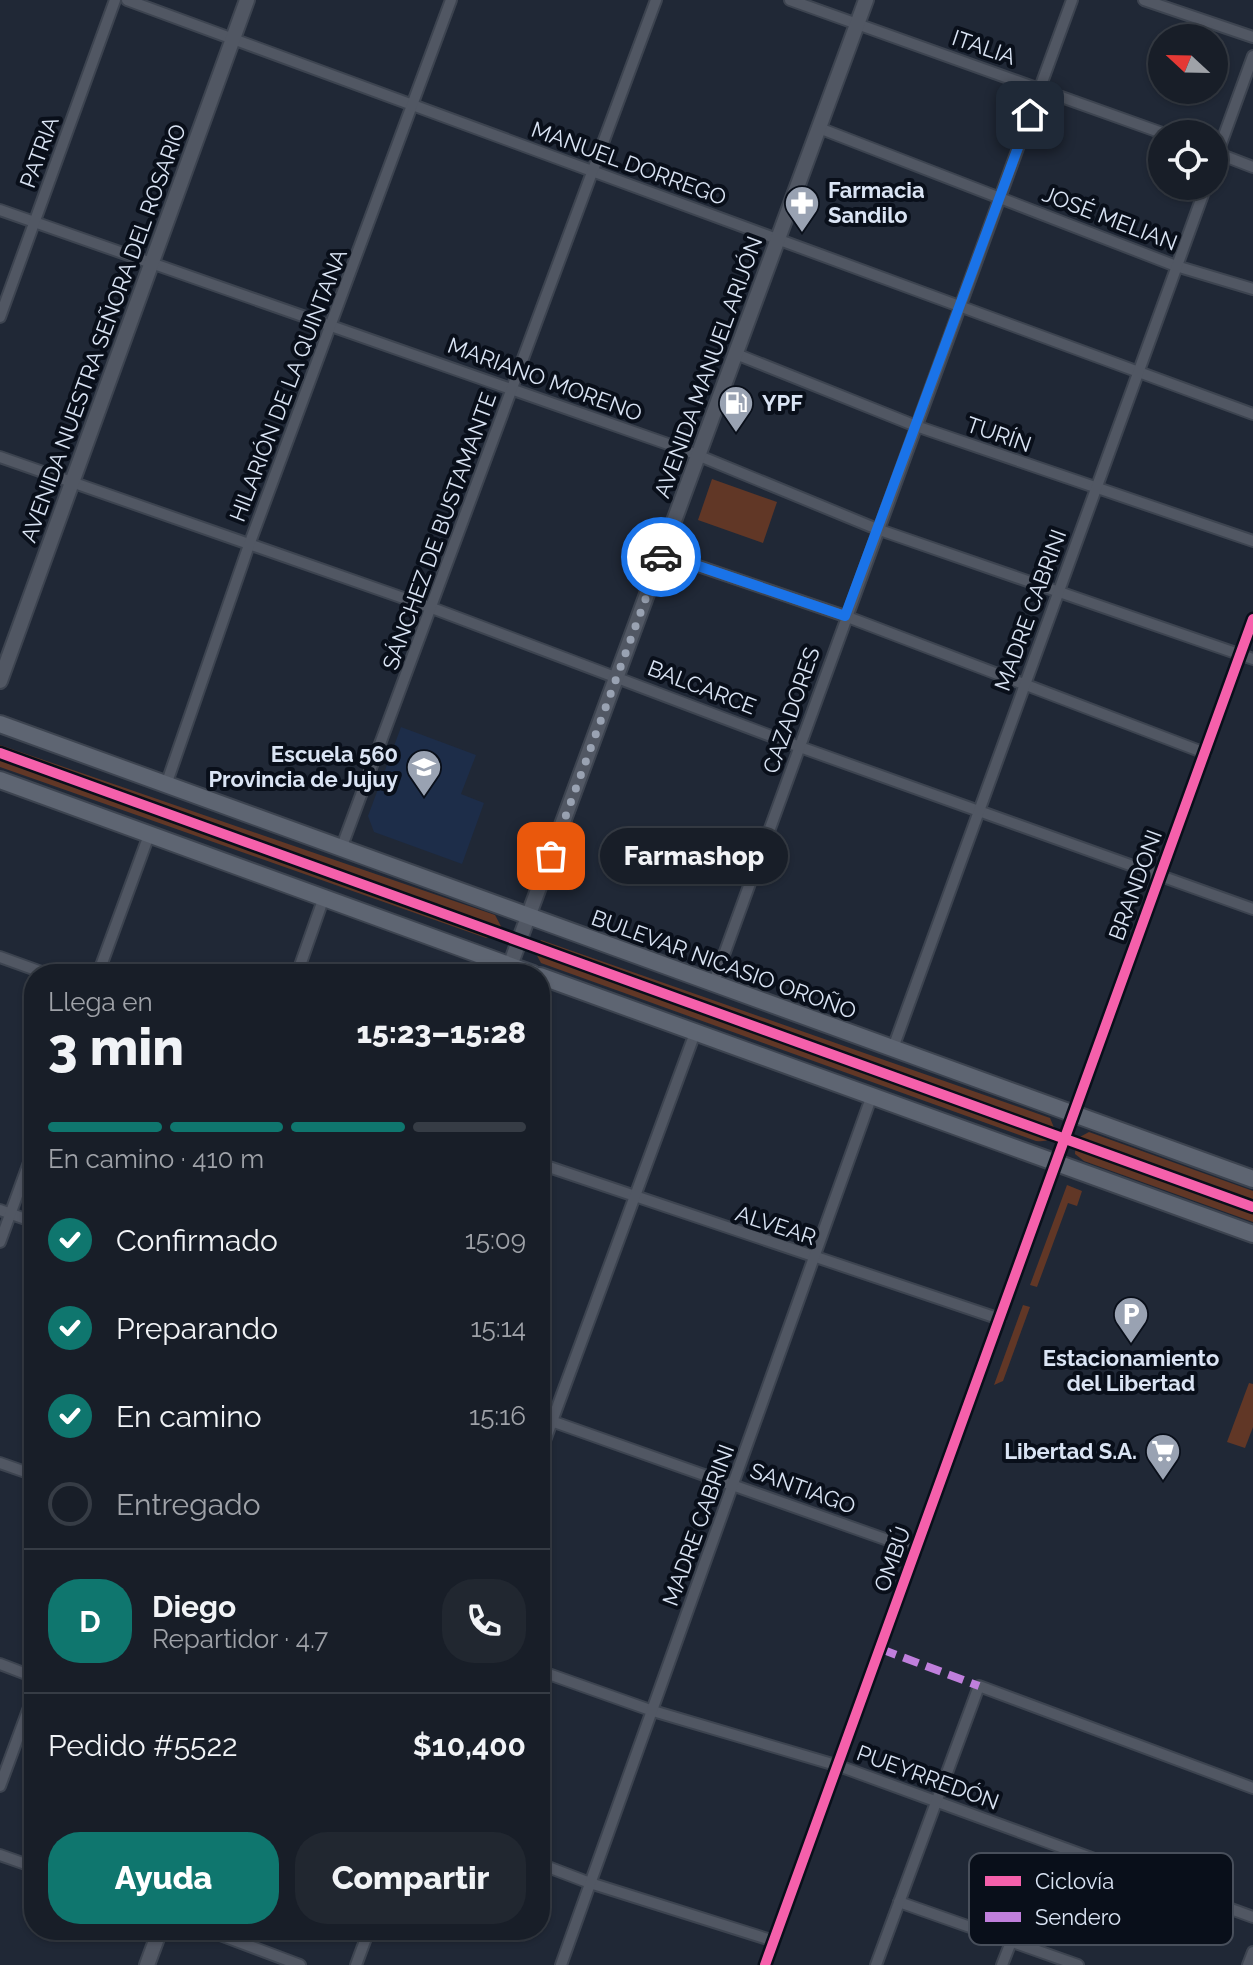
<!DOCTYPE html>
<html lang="es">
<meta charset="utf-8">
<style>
:root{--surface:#181e28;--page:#212730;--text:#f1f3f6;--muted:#9fa2a8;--line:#363c45;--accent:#0f766e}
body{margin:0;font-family:Raleway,sans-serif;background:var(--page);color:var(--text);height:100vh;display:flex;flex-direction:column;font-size:30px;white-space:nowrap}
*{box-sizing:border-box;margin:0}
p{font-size:26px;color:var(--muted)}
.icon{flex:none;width:44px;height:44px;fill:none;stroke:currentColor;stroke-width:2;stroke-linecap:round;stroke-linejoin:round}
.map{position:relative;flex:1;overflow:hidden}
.details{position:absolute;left:24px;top:964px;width:526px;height:976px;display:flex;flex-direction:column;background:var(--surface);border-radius:32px;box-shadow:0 2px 6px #0004,0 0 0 2px var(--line)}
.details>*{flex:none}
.needle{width:52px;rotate:292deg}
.fabs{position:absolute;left:1148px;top:24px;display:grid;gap:16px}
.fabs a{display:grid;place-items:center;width:80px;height:80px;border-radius:50%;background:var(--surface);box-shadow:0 2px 6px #0004,0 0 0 2px var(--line);font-size:40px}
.pin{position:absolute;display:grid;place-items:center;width:68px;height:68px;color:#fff;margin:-34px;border-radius:16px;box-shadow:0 4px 12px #0006}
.courier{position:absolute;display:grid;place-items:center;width:80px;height:80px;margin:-40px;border:6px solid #1a73e8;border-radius:50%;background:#fff;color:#222;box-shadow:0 2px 10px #0007}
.bubble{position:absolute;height:56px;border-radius:28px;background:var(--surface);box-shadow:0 2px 6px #0004,0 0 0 2px var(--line);font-size:26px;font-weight:800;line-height:56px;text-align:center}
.summary em{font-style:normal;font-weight:800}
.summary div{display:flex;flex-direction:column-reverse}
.summary{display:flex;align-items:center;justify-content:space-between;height:136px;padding:0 24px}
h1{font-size:52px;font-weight:800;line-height:60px}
.bar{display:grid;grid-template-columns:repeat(4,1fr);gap:12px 8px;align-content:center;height:96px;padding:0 24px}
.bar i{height:10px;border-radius:6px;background:var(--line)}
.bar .current{background:var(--accent)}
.bar p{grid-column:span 4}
.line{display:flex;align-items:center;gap:20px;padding:0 24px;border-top:2px solid var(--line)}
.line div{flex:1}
.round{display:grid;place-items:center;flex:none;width:84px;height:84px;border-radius:32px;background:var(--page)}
ol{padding:0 24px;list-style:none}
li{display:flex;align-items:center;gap:24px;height:88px}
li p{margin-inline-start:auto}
li .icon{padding:8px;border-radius:50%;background:var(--accent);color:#fff;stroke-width:4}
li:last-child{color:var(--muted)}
li i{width:44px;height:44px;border:4px solid var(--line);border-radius:50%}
.cta{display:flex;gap:16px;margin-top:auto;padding:16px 24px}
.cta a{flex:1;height:92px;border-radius:32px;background:var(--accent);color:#fff;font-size:32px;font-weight:800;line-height:92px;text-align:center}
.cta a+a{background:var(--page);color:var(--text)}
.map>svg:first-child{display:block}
</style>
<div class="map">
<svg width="1253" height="1965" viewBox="0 0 1253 1965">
<rect width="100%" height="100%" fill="#202836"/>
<polygon fill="#1d2d49" points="401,727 476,755 461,794 484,803 462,864 374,832 368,816"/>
<g fill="#613726">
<polygon points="712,479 777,502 763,543 698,520"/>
<polygon points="0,745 495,915 503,930 500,936 486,938 0,767"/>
<path d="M541 940 1050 1118 1055 1130C1051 1140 1047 1142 1036 1141L541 963 534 950Z"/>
<polygon points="1089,1132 1253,1191 1253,1222 1084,1161 1075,1154 1076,1139"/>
<polygon points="1067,1185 1082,1191 1077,1206 1068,1203 1037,1287 1030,1285"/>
<polygon points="1023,1305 1030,1307 1003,1381 994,1385"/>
<polygon points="1249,1383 1253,1384 1253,1427 1245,1448 1227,1442"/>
</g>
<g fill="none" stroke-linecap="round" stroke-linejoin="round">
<g stroke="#3d4450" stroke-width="14">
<g id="street">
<polyline points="127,0 1253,414"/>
<polyline points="790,0 1165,134"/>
<polyline points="1144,0 1253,37"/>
<polyline points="819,128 1176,266 1253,289"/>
<polyline points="1214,152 1253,167"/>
<polyline points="1214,163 1253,56"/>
<polyline points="0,210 685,450 877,529 1253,659"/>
<polyline points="0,317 115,0"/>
<polyline points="736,354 916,426 1253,541"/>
<polyline points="0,457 432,608 800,747 1253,909"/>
<polyline points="663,554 845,616 1205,753"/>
<polyline points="166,785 249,545 451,0"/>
<polyline points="341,849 656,0"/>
<polyline points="0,957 47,974"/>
<polyline points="98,974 149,835"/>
<polyline points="297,974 323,900"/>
<polyline points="714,982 1072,0"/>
<polyline points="893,1048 1206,186"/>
<polyline points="540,1164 1000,1319"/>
<polyline points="0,1210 34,1222"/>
<polyline points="0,1242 34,1149"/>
<polyline points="540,1417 916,1550"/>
<polyline points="540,1454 695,1033"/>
<polyline points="0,1463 34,1475"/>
<polyline points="0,1664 34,1677"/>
<polyline points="540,1671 653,1711 839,1766 1253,1917"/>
<polyline points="0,1786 34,1694"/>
<polyline points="0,1855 34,1867"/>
<polyline points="540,1864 590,1883 774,1941"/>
<polyline points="899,1902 1078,1965"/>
<polyline points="207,1930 300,1965"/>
<polyline points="356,1965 369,1930"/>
<polyline points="561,1965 871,1098"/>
<polyline points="765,1965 1253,619"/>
<polyline points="876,1965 979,1686 1253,1788"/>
<polyline points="1002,1965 1011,1942"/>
<polyline points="1248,1965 1253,1952"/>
</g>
</g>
<g stroke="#3d4450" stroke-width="18">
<g id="secondary">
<polyline points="0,681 247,0"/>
<polyline points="507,974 866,0"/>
<polyline points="147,1965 160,1930"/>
</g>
</g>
<g stroke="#3d4450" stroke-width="20">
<g id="primary">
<polyline points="0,724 1253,1179"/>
<polyline points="0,780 533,974"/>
<polyline points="540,976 1253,1234"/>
</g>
</g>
<use href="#street" stroke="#515763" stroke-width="10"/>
<use href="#secondary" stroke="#515763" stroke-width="14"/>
<use href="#primary" stroke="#5e6572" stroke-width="16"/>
<polyline stroke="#c07fdc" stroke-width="8" stroke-dasharray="16 8" stroke-linecap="butt" points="881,1649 979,1686"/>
<g stroke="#090f1a" stroke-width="15">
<g id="cycleway">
<polyline points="0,753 1253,1207"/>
<polyline points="765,1965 1253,619"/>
</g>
</g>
<use href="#cycleway" stroke="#f560ab" stroke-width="10"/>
</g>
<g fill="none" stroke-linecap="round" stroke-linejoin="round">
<polyline stroke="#99a2b2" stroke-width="8" stroke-dasharray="0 14.4" points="551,856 661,557"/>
<polyline stroke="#1a73e8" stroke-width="10" points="661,557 663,554 845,616 1030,115"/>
</g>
<defs>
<g id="pharmacy-pin" transform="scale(1.8)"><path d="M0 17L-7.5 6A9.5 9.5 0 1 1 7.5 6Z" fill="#99a2b2" stroke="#090f1a"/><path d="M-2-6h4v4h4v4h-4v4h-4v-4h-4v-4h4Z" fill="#fff"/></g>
<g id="fuel-pin" transform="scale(1.8)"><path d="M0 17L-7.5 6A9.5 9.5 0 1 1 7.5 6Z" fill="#99a2b2" stroke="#090f1a"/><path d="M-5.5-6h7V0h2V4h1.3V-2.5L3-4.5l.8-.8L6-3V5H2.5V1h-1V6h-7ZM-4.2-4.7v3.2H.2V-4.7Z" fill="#fff"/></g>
<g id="school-pin" transform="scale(1.8)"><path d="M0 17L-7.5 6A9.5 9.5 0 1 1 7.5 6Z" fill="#99a2b2" stroke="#090f1a"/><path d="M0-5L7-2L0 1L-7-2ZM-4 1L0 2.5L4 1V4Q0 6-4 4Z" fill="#fff"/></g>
<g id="parking-pin" transform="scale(1.8)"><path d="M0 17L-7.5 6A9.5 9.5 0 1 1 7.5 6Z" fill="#99a2b2" stroke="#090f1a"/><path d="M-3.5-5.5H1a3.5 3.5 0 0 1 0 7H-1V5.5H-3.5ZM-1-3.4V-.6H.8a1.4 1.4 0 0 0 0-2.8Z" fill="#fff"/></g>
<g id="supermarket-pin" transform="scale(1.8)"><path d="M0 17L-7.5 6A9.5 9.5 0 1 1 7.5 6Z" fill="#99a2b2" stroke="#090f1a"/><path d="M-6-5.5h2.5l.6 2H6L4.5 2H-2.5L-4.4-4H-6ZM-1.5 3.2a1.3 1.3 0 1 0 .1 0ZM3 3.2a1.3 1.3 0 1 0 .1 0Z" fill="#fff"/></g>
</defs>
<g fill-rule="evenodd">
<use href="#pharmacy-pin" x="802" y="203"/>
<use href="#fuel-pin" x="736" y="403"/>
<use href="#school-pin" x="424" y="767"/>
<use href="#parking-pin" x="1131" y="1314"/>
<use href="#supermarket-pin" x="1163" y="1451"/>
</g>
<g text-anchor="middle" stroke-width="8" stroke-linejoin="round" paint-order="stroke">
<g font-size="22" fill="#dae4f4" stroke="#090f1a">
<text transform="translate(984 47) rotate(19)" y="8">ITALIA</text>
<text transform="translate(39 152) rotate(-70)" y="8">PATRIA</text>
<text transform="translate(629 163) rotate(20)" y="8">MANUEL DORREGO</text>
<text transform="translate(1110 218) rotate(21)" y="8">JOSÉ MELIAN</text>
<text transform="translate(103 333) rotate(-70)" y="8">AVENIDA NUESTRA SEÑORA DEL ROSARIO</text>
<text transform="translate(708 367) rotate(-70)" y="8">AVENIDA MANUEL ARIJÓN</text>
<text transform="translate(545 379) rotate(20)" y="8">MARIANO MORENO</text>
<text transform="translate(288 385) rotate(-69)" y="8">HILARIÓN DE LA QUINTANA</text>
<text transform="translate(999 434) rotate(19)" y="8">TURÍN</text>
<text transform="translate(439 531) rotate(-70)" y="8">SÁNCHEZ DE BUSTAMANTE</text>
<text transform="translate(1030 610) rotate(-70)" y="8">MADRE CABRINI</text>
<text transform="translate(702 687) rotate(21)" y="8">BALCARCE</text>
<text transform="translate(791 710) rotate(-71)" y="8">CAZADORES</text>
<text transform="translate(1135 885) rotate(-70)" y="8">BRANDONI</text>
<text transform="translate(724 964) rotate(20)" y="8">BULEVAR NICASIO OROÑO</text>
<text transform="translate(776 1225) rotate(18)" y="8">ALVEAR</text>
<text transform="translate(803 1488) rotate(20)" y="8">SANTIAGO</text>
<text transform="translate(698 1525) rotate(-70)" y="8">MADRE CABRINI</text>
<text transform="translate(892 1559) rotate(-70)" y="8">OMBÚ</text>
<text transform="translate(928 1777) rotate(20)" y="8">PUEYRREDÓN</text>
</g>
<g font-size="22" font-weight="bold" fill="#dae4f4" stroke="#090f1a" text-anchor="start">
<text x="828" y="198">Farmacia<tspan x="828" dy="25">Sandilo</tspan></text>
<text x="762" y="411">YPF</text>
<text x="398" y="762" text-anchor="end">Escuela 560<tspan x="398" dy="25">Provincia de Jujuy</tspan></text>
<text x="1131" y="1366" text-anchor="middle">Estacionamiento<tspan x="1131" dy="25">del Libertad</tspan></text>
<text x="1137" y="1459" text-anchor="end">Libertad S.A.</text>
</g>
</g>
<rect x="969" y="1853" width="264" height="92" rx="12" fill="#090f1a" stroke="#484f5b" stroke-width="2"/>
<rect x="985" y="1876" width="36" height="10" fill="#f560ab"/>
<rect x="985" y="1912" width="36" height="10" fill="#c07fdc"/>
<g font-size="22" fill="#dae4f4">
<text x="1035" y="1889">Ciclovía</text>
<text x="1035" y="1925">Sendero</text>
</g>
</svg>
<div class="fabs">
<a><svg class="needle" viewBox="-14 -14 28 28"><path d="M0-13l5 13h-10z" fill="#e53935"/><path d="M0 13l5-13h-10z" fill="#9fa2a8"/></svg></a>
<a><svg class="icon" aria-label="locate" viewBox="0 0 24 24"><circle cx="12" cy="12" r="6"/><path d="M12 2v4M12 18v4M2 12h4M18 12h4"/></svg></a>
</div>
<div class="pin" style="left:551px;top:856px;background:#ea580c"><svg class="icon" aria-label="bag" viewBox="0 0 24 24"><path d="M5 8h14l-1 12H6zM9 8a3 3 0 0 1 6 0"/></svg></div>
<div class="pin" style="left:1030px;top:115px;background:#1f2937"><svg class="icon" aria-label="home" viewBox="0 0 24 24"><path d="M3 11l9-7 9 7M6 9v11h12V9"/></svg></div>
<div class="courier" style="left:661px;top:557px"><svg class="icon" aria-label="car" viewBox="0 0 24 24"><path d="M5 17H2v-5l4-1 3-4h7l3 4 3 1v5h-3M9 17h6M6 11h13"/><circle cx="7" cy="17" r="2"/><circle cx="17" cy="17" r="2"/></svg></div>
<div class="bubble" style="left:600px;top:828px;width:188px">Farmashop</div>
<section class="details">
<div class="summary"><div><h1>3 min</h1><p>Llega en</p></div><em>15:23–15:28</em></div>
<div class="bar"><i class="current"></i><i class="current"></i><i class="current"></i><i></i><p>En camino · 410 m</p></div>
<ol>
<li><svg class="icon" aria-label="check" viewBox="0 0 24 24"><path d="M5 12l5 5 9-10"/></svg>Confirmado<p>15:09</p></li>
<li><svg class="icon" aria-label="check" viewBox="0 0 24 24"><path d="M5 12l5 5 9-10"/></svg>Preparando<p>15:14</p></li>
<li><svg class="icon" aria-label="check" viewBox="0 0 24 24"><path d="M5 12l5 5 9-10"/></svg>En camino<p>15:16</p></li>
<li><i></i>Entregado</li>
</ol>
<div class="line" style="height:144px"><b class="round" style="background:var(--accent);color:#fff">D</b><div><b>Diego</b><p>Repartidor · 4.7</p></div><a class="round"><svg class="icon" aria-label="phone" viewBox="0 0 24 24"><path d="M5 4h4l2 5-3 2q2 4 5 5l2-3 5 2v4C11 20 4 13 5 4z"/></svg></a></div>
<div class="line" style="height:104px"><div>Pedido #5522</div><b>$10,400</b></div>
<div class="cta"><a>Ayuda</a><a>Compartir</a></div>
</section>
</div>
